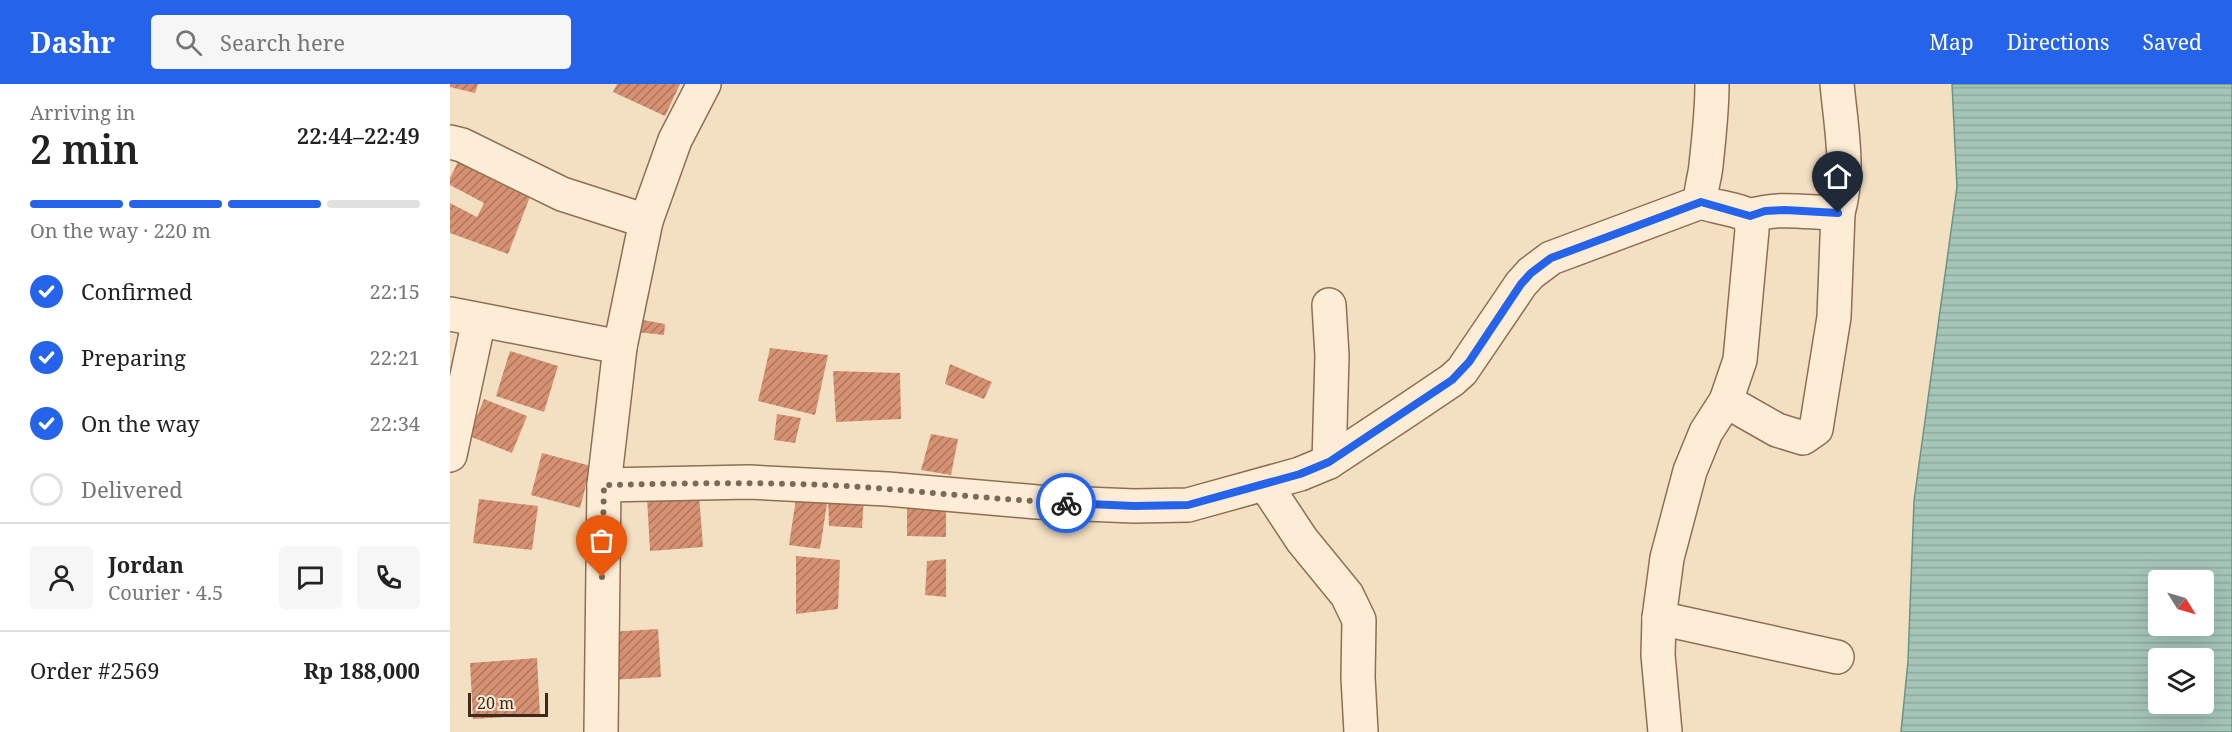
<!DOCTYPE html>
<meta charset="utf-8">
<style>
:root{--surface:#fff;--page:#f6f6f6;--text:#222;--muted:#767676;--line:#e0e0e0;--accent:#2563eb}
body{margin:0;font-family:"Noto Serif",serif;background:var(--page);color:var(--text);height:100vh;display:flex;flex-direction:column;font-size:22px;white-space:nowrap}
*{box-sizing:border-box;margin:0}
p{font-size:20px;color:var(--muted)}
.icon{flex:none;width:33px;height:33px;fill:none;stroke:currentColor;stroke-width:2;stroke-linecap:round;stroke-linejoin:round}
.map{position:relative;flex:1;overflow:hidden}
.panel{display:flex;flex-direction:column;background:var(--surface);width:450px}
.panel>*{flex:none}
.needle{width:39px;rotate:127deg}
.buttons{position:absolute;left:1698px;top:486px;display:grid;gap:12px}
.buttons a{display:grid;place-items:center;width:66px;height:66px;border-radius:6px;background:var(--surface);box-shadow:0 6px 24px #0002;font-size:30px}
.scale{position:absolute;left:18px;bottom:15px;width:80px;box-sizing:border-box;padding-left:6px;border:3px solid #3e291c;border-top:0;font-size:16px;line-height:21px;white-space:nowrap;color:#3e291c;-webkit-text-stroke:4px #faead2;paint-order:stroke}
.pin{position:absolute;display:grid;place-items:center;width:51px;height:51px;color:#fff;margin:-62px -26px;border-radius:50% 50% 50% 0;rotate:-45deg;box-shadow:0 0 6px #0007}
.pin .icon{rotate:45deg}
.courier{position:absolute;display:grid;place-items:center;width:60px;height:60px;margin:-30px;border:4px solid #2563eb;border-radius:50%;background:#fff;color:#222;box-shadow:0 2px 8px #0007}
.overview em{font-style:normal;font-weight:600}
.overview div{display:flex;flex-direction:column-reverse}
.overview{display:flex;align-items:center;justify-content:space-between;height:102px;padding:0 30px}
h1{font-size:39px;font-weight:600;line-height:45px}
.bar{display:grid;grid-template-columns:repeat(4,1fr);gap:9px 6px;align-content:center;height:72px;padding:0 30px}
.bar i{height:8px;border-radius:4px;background:var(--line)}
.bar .active{background:var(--accent)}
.bar p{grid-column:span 4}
.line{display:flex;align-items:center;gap:15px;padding:0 30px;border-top:2px solid var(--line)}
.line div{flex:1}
.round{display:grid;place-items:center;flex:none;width:63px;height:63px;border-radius:6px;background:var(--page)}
ol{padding:0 30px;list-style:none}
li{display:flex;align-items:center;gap:18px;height:66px}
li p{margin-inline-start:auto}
li .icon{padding:6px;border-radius:50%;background:var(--accent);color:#fff;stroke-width:4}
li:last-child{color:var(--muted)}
li i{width:33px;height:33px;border:3px solid var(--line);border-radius:50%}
header{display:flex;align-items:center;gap:36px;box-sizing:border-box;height:84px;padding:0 30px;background:var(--accent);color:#fff}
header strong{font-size:28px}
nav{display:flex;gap:33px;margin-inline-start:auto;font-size:21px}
.search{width:420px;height:54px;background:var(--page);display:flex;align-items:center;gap:15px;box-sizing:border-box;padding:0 21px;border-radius:6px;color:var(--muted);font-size:22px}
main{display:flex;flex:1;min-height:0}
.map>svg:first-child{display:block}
</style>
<header>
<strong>Dashr</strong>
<div class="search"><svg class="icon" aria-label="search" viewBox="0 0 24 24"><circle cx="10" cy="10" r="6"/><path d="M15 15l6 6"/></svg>Search here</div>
<nav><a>Map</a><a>Directions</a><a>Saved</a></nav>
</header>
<main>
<section class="panel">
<div class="overview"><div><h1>2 min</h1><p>Arriving in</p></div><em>22:44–22:49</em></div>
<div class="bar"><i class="active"></i><i class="active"></i><i class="active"></i><i></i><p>On the way · 220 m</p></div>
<ol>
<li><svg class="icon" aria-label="check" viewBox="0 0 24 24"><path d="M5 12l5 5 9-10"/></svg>Confirmed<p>22:15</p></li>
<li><svg class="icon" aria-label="check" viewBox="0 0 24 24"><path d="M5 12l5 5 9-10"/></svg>Preparing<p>22:21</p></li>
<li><svg class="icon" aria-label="check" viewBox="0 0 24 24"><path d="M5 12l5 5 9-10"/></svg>On the way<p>22:34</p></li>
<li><i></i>Delivered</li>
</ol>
<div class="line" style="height:108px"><a class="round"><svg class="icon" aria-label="person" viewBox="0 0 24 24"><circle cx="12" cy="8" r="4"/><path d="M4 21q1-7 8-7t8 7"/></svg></a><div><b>Jordan</b><p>Courier · 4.5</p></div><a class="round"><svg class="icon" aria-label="chat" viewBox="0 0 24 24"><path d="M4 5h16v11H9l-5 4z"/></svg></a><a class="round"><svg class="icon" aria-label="phone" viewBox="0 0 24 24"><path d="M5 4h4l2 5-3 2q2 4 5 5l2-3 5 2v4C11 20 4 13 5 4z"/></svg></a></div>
<div class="line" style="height:78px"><div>Order #2569</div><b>Rp 188,000</b></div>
</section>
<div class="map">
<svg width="1782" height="648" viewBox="0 0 1782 648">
<defs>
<pattern id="water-rules" width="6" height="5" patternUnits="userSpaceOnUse" patternTransform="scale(1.5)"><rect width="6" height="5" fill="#a5c5b8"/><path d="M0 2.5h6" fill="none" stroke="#8fa99e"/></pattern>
<pattern id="building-hatch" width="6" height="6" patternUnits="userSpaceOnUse" patternTransform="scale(1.5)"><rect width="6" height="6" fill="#d69173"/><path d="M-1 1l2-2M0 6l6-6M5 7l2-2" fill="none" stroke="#af765e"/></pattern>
</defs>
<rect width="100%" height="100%" fill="#f3dfc2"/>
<path fill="url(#water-rules)" stroke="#6a9585" stroke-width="1.5" fill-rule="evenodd" d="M1502 0H1782V648H1451L1458 577 1464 417 1507 103ZM1708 496H1754V542H1708ZM1708 574H1754V620H1708Z"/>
<g fill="url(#building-hatch)">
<polygon points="0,0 28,0 25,9 0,3"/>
<polygon points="167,0 230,0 215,32 163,8"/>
<polygon points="9,76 81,110 58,170 0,149 0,119 27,133 34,119 0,101 0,94"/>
<polygon points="188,235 215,240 214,251 186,248"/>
<polygon points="320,264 378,271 365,331 308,317"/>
<polygon points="60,267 108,282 94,328 46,312"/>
<polygon points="500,280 542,298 534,315 495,300"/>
<polygon points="383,287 450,289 451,335 386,338"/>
<polygon points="34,315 77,332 62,369 19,352"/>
<polygon points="327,330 351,334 345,359 324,356"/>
<polygon points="481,350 508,355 501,391 471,386"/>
<polygon points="92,369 141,382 130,424 81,411"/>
<polygon points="347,408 378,413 370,465 339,461"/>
<polygon points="249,411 253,463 200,467 197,414"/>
<polygon points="414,412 412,444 379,442 378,413"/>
<polygon points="29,415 88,422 82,466 23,459"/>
<polygon points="457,424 496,424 496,453 457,452"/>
<polygon points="346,472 390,476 388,525 346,530"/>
<polygon points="496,475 496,513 475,511 477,477"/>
<polygon points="208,545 211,593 160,596 158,548"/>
<polygon points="87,574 90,631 23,635 20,579"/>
</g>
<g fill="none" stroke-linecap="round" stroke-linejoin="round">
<g stroke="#906e56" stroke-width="36">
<g id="minor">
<polyline points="0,58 12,61 112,110 196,137"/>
<path d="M1300 132C1329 122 1358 129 1388 129 1400 87 1391 43 1387 0"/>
<polyline points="0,230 170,263"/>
<polyline points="1276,317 1327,346 1353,354 1366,345 1384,233 1388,129"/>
<polyline points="0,371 29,236"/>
<polyline points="879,378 882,272 879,221"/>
<polyline points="815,400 852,456 897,511 909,536 908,593 911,648"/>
<polyline points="154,401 299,398 437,405 587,418 684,422 738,421 850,390 879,378 956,327 1002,296 1012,287 1071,200 1081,189 1101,174 1251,118"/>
<polyline points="1209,534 1387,573"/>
<polyline points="151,648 154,401 170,263 196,137 225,56 254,0"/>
<path d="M1215 648 1208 571 1209 534 1217 474 1240 387 1256 348 1276 317 1290 276 1302 146 1300 132C1285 124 1267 124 1251 118 1250 105 1255 94 1256 81 1259 54 1262 27 1262 0"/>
</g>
</g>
<use href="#minor" stroke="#fdedd6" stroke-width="33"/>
</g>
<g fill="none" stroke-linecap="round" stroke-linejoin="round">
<path stroke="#7d6956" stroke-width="6" stroke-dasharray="0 10.8" d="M152 493 154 401C249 399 343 397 438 405 497 410 556 416 616 419"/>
<polyline stroke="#2563eb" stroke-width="8" points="616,419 684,422 738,421 850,390 879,378 1002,296 1019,278 1071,200 1081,189 1101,174 1251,118 1300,132 1315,127 1335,126 1388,129"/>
</g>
</svg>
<div class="buttons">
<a><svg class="needle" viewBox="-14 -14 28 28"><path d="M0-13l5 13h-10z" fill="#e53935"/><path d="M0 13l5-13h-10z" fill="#767676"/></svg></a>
<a><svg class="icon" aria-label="layers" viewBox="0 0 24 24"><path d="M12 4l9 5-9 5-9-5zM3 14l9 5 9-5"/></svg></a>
</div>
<div class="scale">20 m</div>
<div class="pin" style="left:152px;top:493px;background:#ea580c"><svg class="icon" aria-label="bag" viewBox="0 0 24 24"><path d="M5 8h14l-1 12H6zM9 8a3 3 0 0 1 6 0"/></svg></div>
<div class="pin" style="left:1388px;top:129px;background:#1f2937"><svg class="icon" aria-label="home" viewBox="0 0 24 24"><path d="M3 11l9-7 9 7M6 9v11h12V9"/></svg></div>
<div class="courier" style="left:616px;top:419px"><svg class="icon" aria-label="bike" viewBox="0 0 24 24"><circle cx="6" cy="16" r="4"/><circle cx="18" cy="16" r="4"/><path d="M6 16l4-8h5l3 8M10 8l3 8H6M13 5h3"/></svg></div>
</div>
</main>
